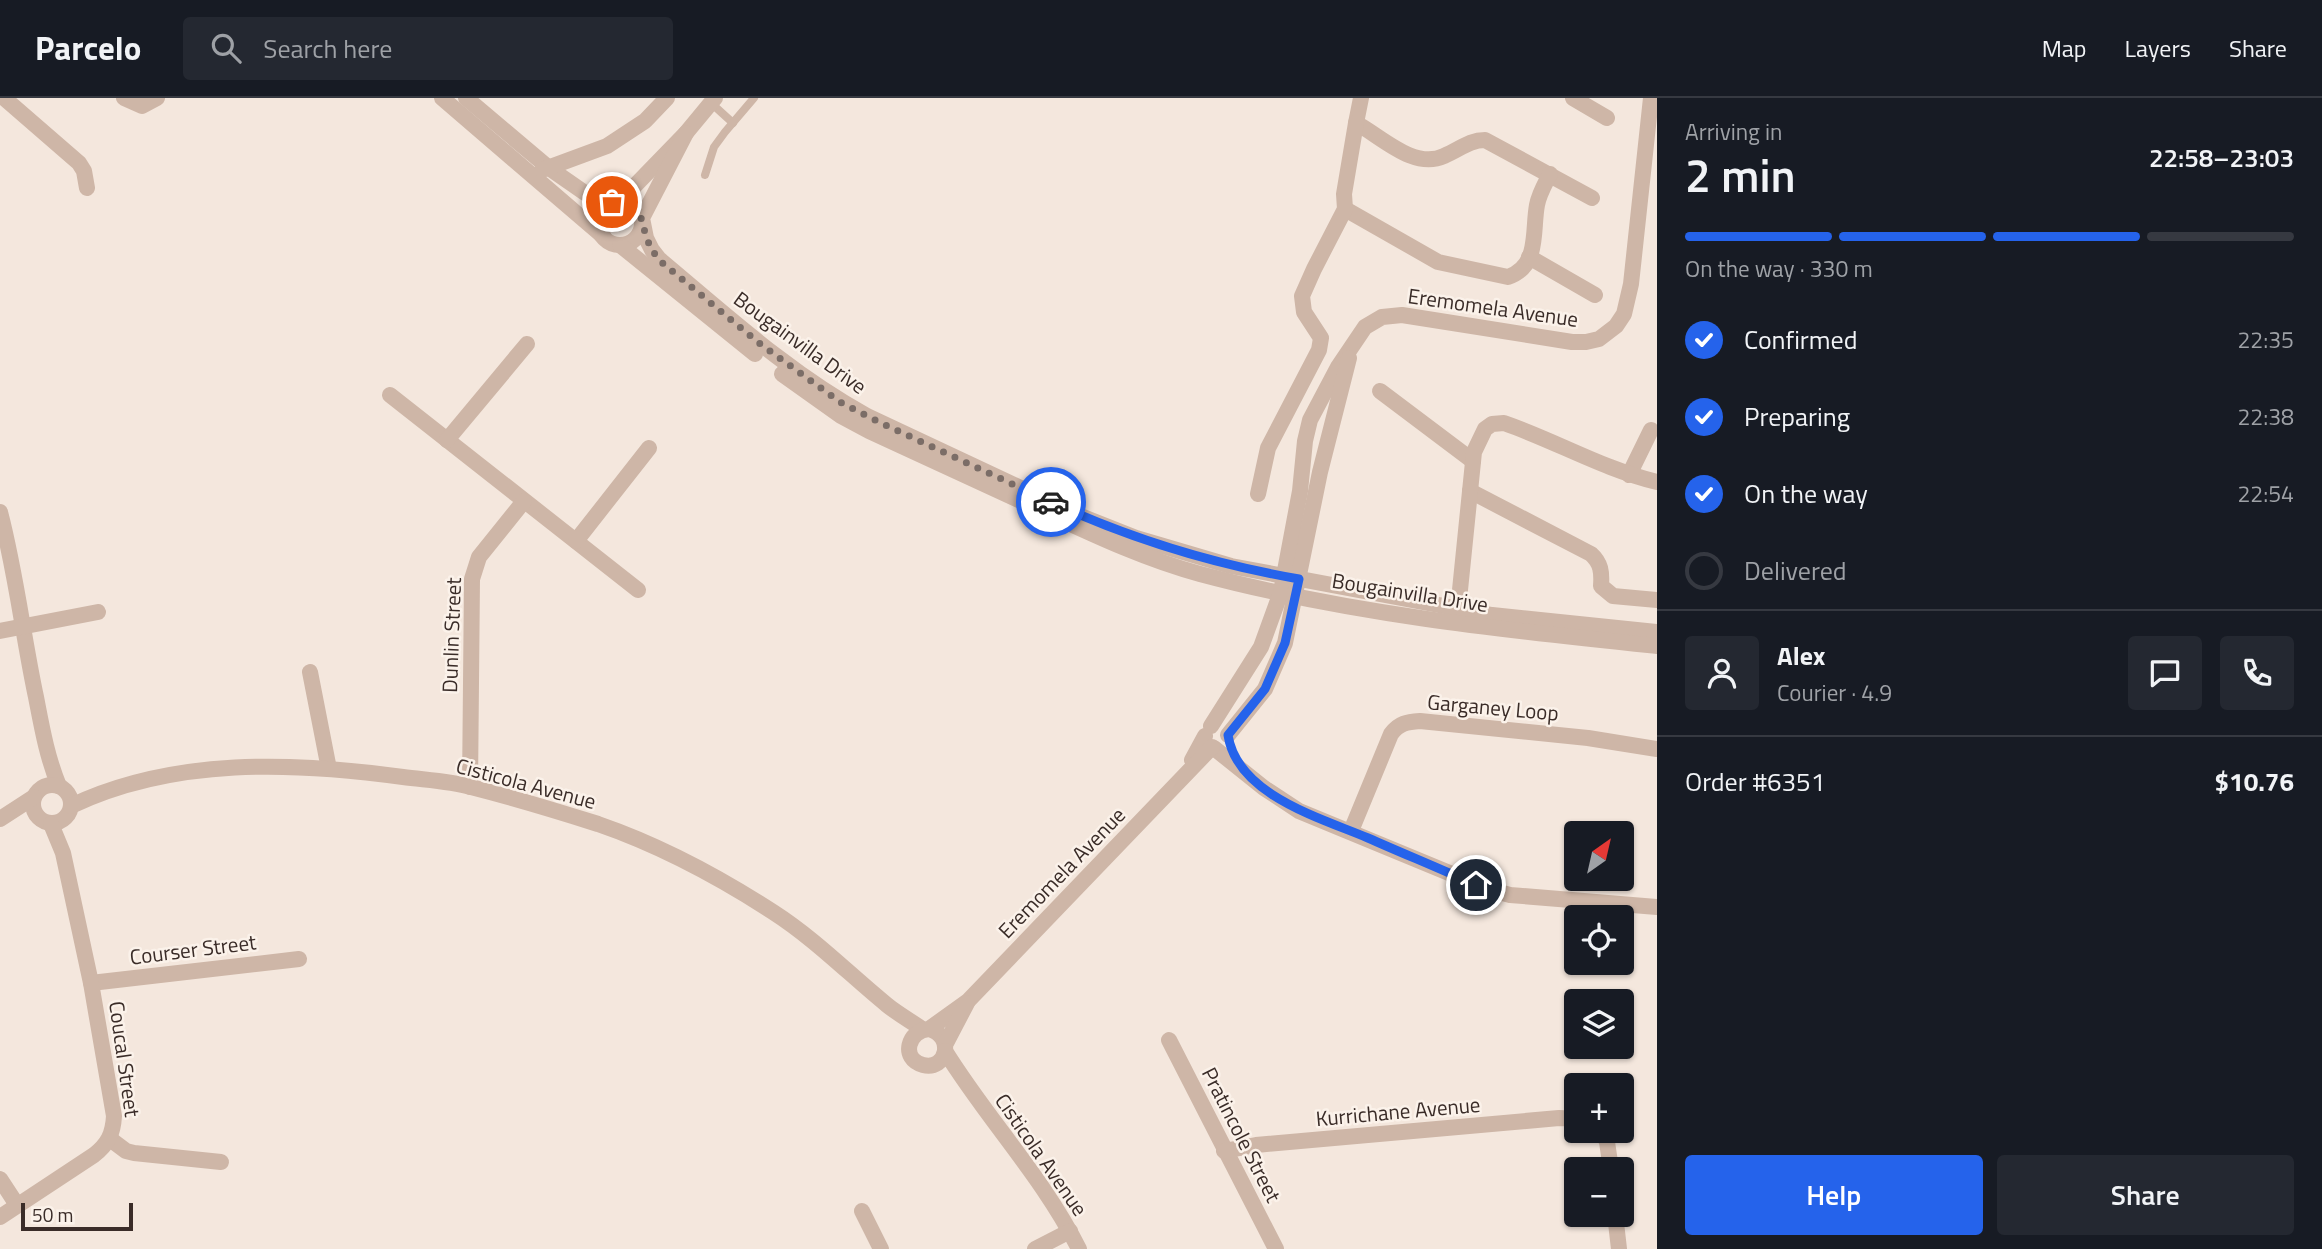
<!DOCTYPE html>
<meta charset="utf-8">
<style>
:root{--surface:#171b24;--page:#242831;--text:#f1f3f6;--muted:#9ea1a6;--line:#363941;--accent:#2563eb}
body{margin:0;font-family:"Titillium Web",sans-serif;background:var(--page);color:var(--text);height:100vh;display:flex;flex-direction:column;font-size:26px;white-space:nowrap}
*{box-sizing:border-box;margin:0}
p{font-size:23px;color:var(--muted)}
.icon{flex:none;width:38px;height:38px;fill:none;stroke:currentColor;stroke-width:2;stroke-linecap:round;stroke-linejoin:round}
.map{position:relative;flex:1;overflow:hidden}
.details{display:flex;flex-direction:column;background:var(--surface);width:665px}
.details>*{flex:none}
.needle{width:46px;rotate:34deg}
.fabs{position:absolute;left:1564px;top:723px;display:grid;gap:14px}
.fabs a{display:grid;place-items:center;width:70px;height:70px;border-radius:7px;background:var(--surface);box-shadow:0 2px 5px #0004;font-size:35px}
.scale{position:absolute;left:21px;bottom:18px;width:112px;box-sizing:border-box;padding-left:7px;border:4px solid #3a2c28;border-top:0;font-size:19px;line-height:24px;white-space:nowrap;color:#3a2c28;-webkit-text-stroke:5px #fbf2ea;paint-order:stroke}
.pin{position:absolute;display:grid;place-items:center;width:60px;height:60px;color:#fff;margin:-30px;border:4px solid #fff;border-radius:50%;box-shadow:0 2px 7px #0007}
.courier{position:absolute;display:grid;place-items:center;width:70px;height:70px;margin:-35px;border:5px solid #2563eb;border-radius:50%;background:#fff;color:#222;box-shadow:0 2px 9px #0007}
.head em{font-style:normal;font-weight:600}
.head div{display:flex;flex-direction:column-reverse}
.head{display:flex;align-items:center;justify-content:space-between;height:119px;padding:0 28px}
h1{font-size:46px;font-weight:600;line-height:52px}
.bar{display:grid;grid-template-columns:repeat(4,1fr);gap:10px 7px;align-content:center;height:84px;padding:0 28px}
.bar i{height:9px;border-radius:5px;background:var(--line)}
.bar .active{background:var(--accent)}
.bar p{grid-column:span 4}
.line{display:flex;align-items:center;gap:18px;padding:0 28px;border-top:2px solid var(--line)}
.line div{flex:1}
.round{display:grid;place-items:center;flex:none;width:74px;height:74px;border-radius:7px;background:var(--page)}
ol{padding:0 28px;list-style:none}
li{display:flex;align-items:center;gap:21px;height:77px}
li p{margin-inline-start:auto}
li .icon{padding:7px;border-radius:50%;background:var(--accent);color:#fff;stroke-width:4}
li:last-child{color:var(--muted)}
li i{width:38px;height:38px;border:4px solid var(--line);border-radius:50%}
.button{display:flex;gap:14px;margin-top:auto;padding:14px 28px}
.button a{flex:1;height:80px;border-radius:7px;background:var(--accent);color:#fff;font-size:28px;font-weight:600;line-height:80px;text-align:center}
.button a+a{background:var(--page);color:var(--text)}
header{display:flex;align-items:center;gap:42px;box-sizing:border-box;height:98px;padding:0 35px;background:var(--surface);border-bottom:2px solid var(--line)}
header strong{font-size:33px}
nav{display:flex;gap:38px;margin-inline-start:auto;font-size:24px}
.search{width:490px;height:63px;background:var(--page);display:flex;align-items:center;gap:18px;box-sizing:border-box;padding:0 24px;border-radius:7px;color:var(--muted);font-size:26px}
main{display:flex;flex:1;min-height:0}
.map>svg:first-child{display:block}
</style>
<header>
<strong>Parcelo</strong>
<div class="search"><svg class="icon" aria-label="search" viewBox="0 0 24 24"><circle cx="10" cy="10" r="6"/><path d="M15 15l6 6"/></svg>Search here</div>
<nav><a>Map</a><a>Layers</a><a>Share</a></nav>
</header>
<main>
<div class="map">
<svg width="1657" height="1151" viewBox="0 0 1657 1151">
<rect width="100%" height="100%" fill="#f4e7dd"/>
<g fill="none" stroke-linecap="round" stroke-linejoin="round">
<g stroke="#ceb6a7" stroke-width="8">
<polyline points="711,5 733,25"/>
<polyline points="705,77 714,49 725,34 754,0"/>
</g>
<g stroke="#ceb6a7" stroke-width="16">
<polyline points="4,0 79,65 84,73 87,90"/>
<polyline points="124,0 142,8 157,0"/>
<polyline points="442,0 604,139"/>
<polyline points="466,0 549,70 585,95 606,103 620,103 686,35 715,0"/>
<path d="M1361 0 1356 25C1382 39 1414 72 1444 58 1459 52 1469 42 1485 42L1592 100"/>
<polyline points="1573,0 1607,20"/>
<path d="M686 35 642 120 646 140 652 152 659 161C726 217 790 276 867 318L1078 417 1136 440 1231 468 1492 517 1657 534"/>
<polyline points="542,72 607,48 645,23 667,0"/>
<circle cx="620" cy="125" r="22"/>
<path d="M1345 111 1438 164 1508 179C1540 168 1532 133 1537 107 1539 96 1545 86 1550 76"/>
<polyline points="620,147 755,256"/>
<polyline points="1529,159 1595,197"/>
<path d="M782 276 841 318 869 333C925 359 981 385 1038 411 1090 435 1144 461 1200 476 1349 516 1504 532 1657 548"/>
<polyline points="1380,293 1473,363"/>
<polyline points="390,297 638,492"/>
<polyline points="447,342 527,246"/>
<polyline points="1629,377 1651,332"/>
<path d="M1470 393 1591 456C1601 465 1602 474 1601 488L1613 498 1657 502"/>
<polyline points="1258,396 1268,350 1319,252 1321,240 1304,214 1302,198 1314,171 1345,111 1344,96 1356,25"/>
<path d="M0 414C16 475 23 538 36 599 42 630 47 659 59 688"/>
<polyline points="576,443 649,350"/>
<path d="M1460 492 1474 354 1485 331 1492 326 1504 325C1556 343 1603 371 1657 384"/>
<polyline points="0,533 98,514"/>
<polyline points="310,574 329,671"/>
<polyline points="1211,628 1261,549 1281,494 1300,393 1305,343 1310,322 1338,269 1365,229 1382,219 1402,217 1572,244 1586,244 1599,241 1616,228 1624,216 1631,186 1651,0"/>
<polyline points="1228,637 1265,591 1285,545 1320,374 1349,260"/>
<polyline points="1214,650 1264,690 1299,713 1488,791 1510,797 1657,809"/>
<polyline points="1192,662 1205,638"/>
<circle cx="52" cy="706" r="19"/>
<polyline points="470,689 472,481 479,459 524,403"/>
<path d="M71 708C174 659 294 664 403 679 426 682 450 683 471 689 514 700 557 713 598 726 659 747 719 779 773 814 815 841 849 876 887 907 898 916 911 923 922 931"/>
<polyline points="0,721 34,699"/>
<path d="M1351 733 1391 636C1399 625 1407 624 1420 623L1588 640 1657 651"/>
<polyline points="91,885 299,861"/>
<path d="M929 931C955 938 947 973 923 967 900 961 908 932 929 931L968 903 1212 649"/>
<polyline points="1169,942 1276,1151"/>
<polyline points="945,947 967,905"/>
<path d="M945 953C987 1021 1043 1079 1079 1151"/>
<polyline points="1601,1032 1607,1044 1611,1071"/>
<polyline points="110,1041 126,1053 134,1055 221,1064"/>
<polyline points="1224,1053 1256,1047 1559,1020 1577,1021"/>
<polyline points="0,1081 17,1107"/>
<polyline points="862,1113 881,1151"/>
<polyline points="1615,1116 1619,1151"/>
<path d="M0 1119 94 1057C108 1046 113 1036 114 1018L91 885 63 755 51 726"/>
<polyline points="1035,1151 1070,1133"/>
</g>
</g>
<g fill="none" stroke-linecap="round" stroke-linejoin="round">
<path stroke="#7b6d67" stroke-width="7" stroke-dasharray="0 12.6" d="M612 104C642 99 640 121 647 141 650 149 654 155 659 162L759 245 840 304 881 325 1051 404"/>
<path stroke="#2563eb" stroke-width="9" d="M1051 404C1131 441 1213 466 1299 481L1285 545 1265 591 1228 637C1237 697 1321 720 1368 740 1404 756 1441 771 1476 787"/>
</g>
<g text-anchor="middle" stroke-width="5" stroke-linejoin="round" paint-order="stroke">
<g font-size="21" fill="#3a2c28" stroke="#fbf2ea">
<text transform="translate(1493 210) rotate(8)" y="7">Eremomela Avenue</text>
<text transform="translate(800 245) rotate(36)" y="7">Bougainvilla Drive</text>
<text transform="translate(1410 495) rotate(9)" y="7">Bougainvilla Drive</text>
<text transform="translate(452 537) rotate(-88)" y="7">Dunlin Street</text>
<text transform="translate(1493 610) rotate(5)" y="7">Garganey Loop</text>
<text transform="translate(526 686) rotate(15)" y="7">Cisticola Avenue</text>
<text transform="translate(1062 775) rotate(-46)" y="7">Eremomela Avenue</text>
<text transform="translate(193 852) rotate(-7)" y="7">Courser Street</text>
<text transform="translate(124 961) rotate(82)" y="7">Coucal Street</text>
<text transform="translate(1398 1014) rotate(-5)" y="7">Kurrichane Avenue</text>
<text transform="translate(1241 1037) rotate(63)" y="7">Pratincole Street</text>
<text transform="translate(1041 1057) rotate(55)" y="7">Cisticola Avenue</text>
</g>
</g>
</svg>
<div class="fabs">
<a><svg class="needle" viewBox="-14 -14 28 28"><path d="M0-13l5 13h-10z" fill="#e53935"/><path d="M0 13l5-13h-10z" fill="#9ea1a6"/></svg></a>
<a><svg class="icon" aria-label="locate" viewBox="0 0 24 24"><circle cx="12" cy="12" r="6"/><path d="M12 2v4M12 18v4M2 12h4M18 12h4"/></svg></a>
<a><svg class="icon" aria-label="layers" viewBox="0 0 24 24"><path d="M12 4l9 5-9 5-9-5zM3 14l9 5 9-5"/></svg></a>
<a>+</a>
<a>−</a>
</div>
<div class="scale">50 m</div>
<div class="pin" style="left:612px;top:104px;background:#ea580c"><svg class="icon" aria-label="bag" viewBox="0 0 24 24"><path d="M5 8h14l-1 12H6zM9 8a3 3 0 0 1 6 0"/></svg></div>
<div class="pin" style="left:1476px;top:787px;background:#1f2937"><svg class="icon" aria-label="home" viewBox="0 0 24 24"><path d="M3 11l9-7 9 7M6 9v11h12V9"/></svg></div>
<div class="courier" style="left:1051px;top:404px"><svg class="icon" aria-label="car" viewBox="0 0 24 24"><path d="M5 17H2v-5l4-1 3-4h7l3 4 3 1v5h-3M9 17h6M6 11h13"/><circle cx="7" cy="17" r="2"/><circle cx="17" cy="17" r="2"/></svg></div>
</div>
<section class="details">
<div class="head"><div><h1>2 min</h1><p>Arriving in</p></div><em>22:58–23:03</em></div>
<div class="bar"><i class="active"></i><i class="active"></i><i class="active"></i><i></i><p>On the way · 330 m</p></div>
<ol>
<li><svg class="icon" aria-label="check" viewBox="0 0 24 24"><path d="M5 12l5 5 9-10"/></svg>Confirmed<p>22:35</p></li>
<li><svg class="icon" aria-label="check" viewBox="0 0 24 24"><path d="M5 12l5 5 9-10"/></svg>Preparing<p>22:38</p></li>
<li><svg class="icon" aria-label="check" viewBox="0 0 24 24"><path d="M5 12l5 5 9-10"/></svg>On the way<p>22:54</p></li>
<li><i></i>Delivered</li>
</ol>
<div class="line" style="height:126px"><a class="round"><svg class="icon" aria-label="person" viewBox="0 0 24 24"><circle cx="12" cy="8" r="4"/><path d="M4 21q1-7 8-7t8 7"/></svg></a><div><b>Alex</b><p>Courier · 4.9</p></div><a class="round"><svg class="icon" aria-label="chat" viewBox="0 0 24 24"><path d="M4 5h16v11H9l-5 4z"/></svg></a><a class="round"><svg class="icon" aria-label="phone" viewBox="0 0 24 24"><path d="M5 4h4l2 5-3 2q2 4 5 5l2-3 5 2v4C11 20 4 13 5 4z"/></svg></a></div>
<div class="line" style="height:91px"><div>Order #6351</div><b>$10.76</b></div>
<div class="button"><a>Help</a><a>Share</a></div>
</section>
</main>
